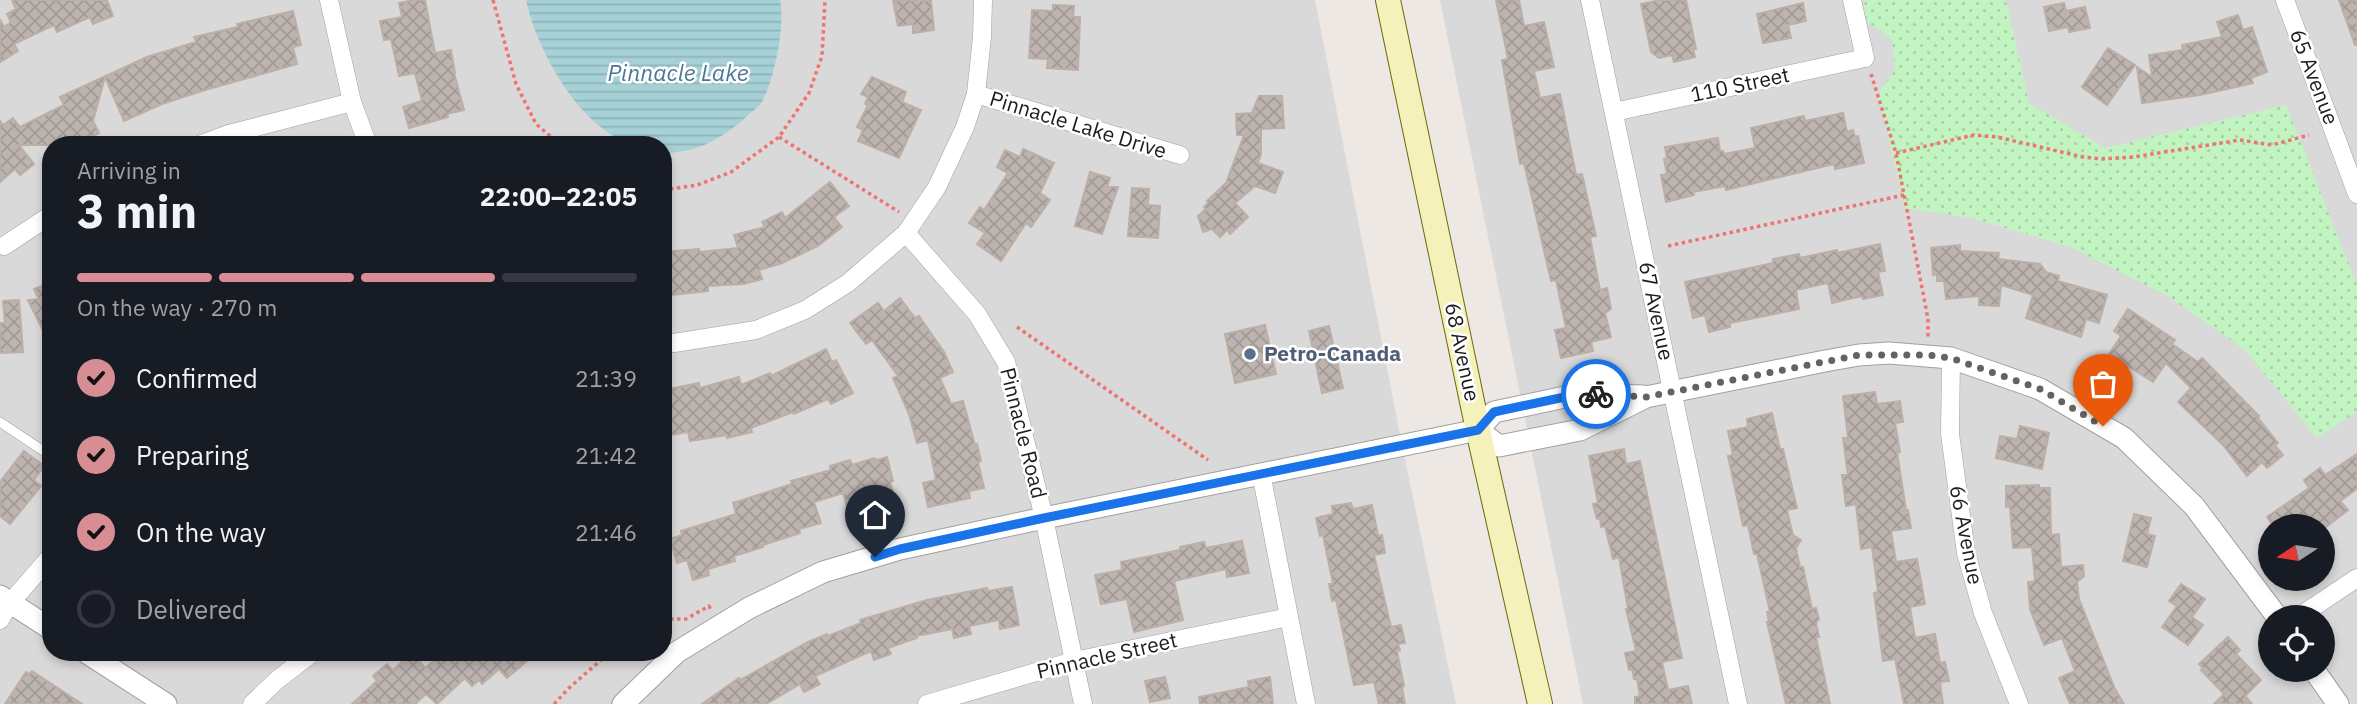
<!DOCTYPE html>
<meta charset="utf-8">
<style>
:root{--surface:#171b24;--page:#242831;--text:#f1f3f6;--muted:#9ea1a6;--line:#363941;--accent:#d88d95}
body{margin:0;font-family:"IBM Plex Sans",sans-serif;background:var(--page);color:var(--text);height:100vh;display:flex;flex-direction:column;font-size:26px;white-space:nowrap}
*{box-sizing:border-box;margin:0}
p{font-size:23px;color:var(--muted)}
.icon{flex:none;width:38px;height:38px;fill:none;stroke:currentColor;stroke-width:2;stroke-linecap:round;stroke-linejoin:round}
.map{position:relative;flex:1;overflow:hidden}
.side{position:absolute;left:42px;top:136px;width:630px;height:525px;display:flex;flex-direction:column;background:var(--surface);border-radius:28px;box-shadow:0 4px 10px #0003}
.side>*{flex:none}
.needle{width:46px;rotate:258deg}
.fabs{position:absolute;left:2258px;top:514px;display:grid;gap:14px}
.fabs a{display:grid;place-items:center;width:77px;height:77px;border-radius:50%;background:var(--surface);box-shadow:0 4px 10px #0003;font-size:35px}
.pin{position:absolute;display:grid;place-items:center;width:60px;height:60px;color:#fff;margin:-72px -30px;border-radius:50% 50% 50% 0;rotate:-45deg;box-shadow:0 0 7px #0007}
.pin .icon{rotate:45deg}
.courier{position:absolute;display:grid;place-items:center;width:70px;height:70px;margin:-35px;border:5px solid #1a73e8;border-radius:50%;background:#fff;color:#222;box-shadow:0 2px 9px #0007}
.summary em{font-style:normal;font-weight:700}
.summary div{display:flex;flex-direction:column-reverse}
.summary{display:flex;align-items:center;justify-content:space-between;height:119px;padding:0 35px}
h1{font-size:46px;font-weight:700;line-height:52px}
.bar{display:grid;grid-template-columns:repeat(4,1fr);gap:10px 7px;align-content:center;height:84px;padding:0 35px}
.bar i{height:9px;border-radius:5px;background:var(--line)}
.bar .selected{background:var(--accent)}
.bar p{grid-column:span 4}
ol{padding:0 35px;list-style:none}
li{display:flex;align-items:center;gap:21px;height:77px}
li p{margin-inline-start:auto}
li .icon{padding:7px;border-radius:50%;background:var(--accent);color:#111;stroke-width:4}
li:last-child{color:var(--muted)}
li i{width:38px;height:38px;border:4px solid var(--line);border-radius:50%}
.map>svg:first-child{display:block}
</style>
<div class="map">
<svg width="2357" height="704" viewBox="0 0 2357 704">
<defs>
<pattern id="park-dots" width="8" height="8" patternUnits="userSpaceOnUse" patternTransform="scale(1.75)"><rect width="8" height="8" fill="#c2f4c2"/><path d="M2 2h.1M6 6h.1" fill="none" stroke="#a6d1a6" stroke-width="1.8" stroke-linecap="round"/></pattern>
<pattern id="water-rules" width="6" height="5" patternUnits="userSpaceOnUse" patternTransform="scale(1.75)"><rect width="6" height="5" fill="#a6d1d7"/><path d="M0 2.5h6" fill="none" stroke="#8eb3b8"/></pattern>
<pattern id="building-cross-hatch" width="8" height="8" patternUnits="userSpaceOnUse" patternTransform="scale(1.75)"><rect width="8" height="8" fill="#bdb4b0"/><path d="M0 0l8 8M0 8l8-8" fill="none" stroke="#a29a97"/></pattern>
</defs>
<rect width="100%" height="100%" fill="#ede8e3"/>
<g fill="#dad9d9" fill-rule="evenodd">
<path d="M0 0H1315L1402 445 1456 704H0ZM51 145H663V653H51Z"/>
<path d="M1440 0H2357V704H1583ZM2270 527H2322V579H2270ZM2270 618H2322V670H2270Z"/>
</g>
<polygon fill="url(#park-dots)" points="1864,0 2006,0 2029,103 2105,148 2286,105 2357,285 2357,412 2317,438 2246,351 2168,296 2070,247 1972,218 1905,208 1878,94 1895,70 1892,39 1866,21"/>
<path fill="url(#water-rules)" d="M526 0H780C785 27 775 77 762 102 759 107 751 112 746 117 722 139 696 153 663 153V145C653 145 640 148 631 144 579 127 537 51 526 0Z"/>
<g fill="url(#building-cross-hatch)" stroke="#bdaea6" stroke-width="2">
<polygon points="12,0 107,0 113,16 93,24 90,17 57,32 54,25 14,44 18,51 0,62 0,20 4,27 11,22 7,14 16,9"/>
<polygon points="414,0 425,0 435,53 451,50 455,73 454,73 464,110 447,114 448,117 409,128 403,107 422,101 415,73 399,76 391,39 384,40 380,21 402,17 399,3"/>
<polygon points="893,0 931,1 934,30 913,33 913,24 898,26"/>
<polygon points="1496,0 1519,0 1524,26 1544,22 1554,67 1534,71 1540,98 1560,94 1576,175 1582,174 1596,236 1590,237 1600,290 1607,288 1611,309 1605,313 1611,337 1591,342 1593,351 1561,358 1555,330 1566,328 1556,280 1551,281 1524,163 1520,164 1502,60 1508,59"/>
<polygon points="1660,0 1686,0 1696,49 1693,49 1695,57 1674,62 1672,55 1659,58 1651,52 1641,4"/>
<polygon points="2339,0 2357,0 2357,45 2355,45"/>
<polygon points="1803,3 1806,21 1788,25 1791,38 1763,43 1757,14"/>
<polygon points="2064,3 2066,11 2085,7 2090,28 2069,32 2068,27 2049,31 2044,7"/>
<polygon points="1053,5 1074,6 1073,17 1080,17 1078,70 1047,68 1048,59 1029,58 1032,10 1053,11"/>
<polygon points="293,11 301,45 293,47 297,64 205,90 162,104 124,121 105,77 93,121 99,133 75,145 19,145 34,164 20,175 15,169 0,182 0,121 3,125 13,118 20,127 64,105 60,97 147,57 196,42 194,37 238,27 237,24"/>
<polygon points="2238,15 2243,30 2252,27 2267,72 2251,78 2253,83 2245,85 2200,95 2142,103 2137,67 2152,77 2149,55 2183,50 2182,45 2222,37 2217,22"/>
<polygon points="2108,48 2135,65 2107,105 2082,87"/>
<polygon points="872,77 906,92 902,102 921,110 899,158 858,141 863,130 857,127 868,105 865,104 868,97 861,94"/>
<polygon points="1259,96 1282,96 1284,128 1261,129 1261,154 1258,163 1283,172 1275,193 1255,186 1235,203 1248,217 1230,234 1227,230 1220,237 1212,229 1203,232 1198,216 1206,209 1204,207 1208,203 1207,201 1226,183 1244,135 1237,135 1236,114 1252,113"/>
<polygon points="1843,113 1847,132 1853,130 1855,137 1858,136 1864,163 1835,169 1834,164 1726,190 1725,186 1693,192 1694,195 1666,202 1661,175 1667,174 1664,159 1667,158 1665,147 1718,138 1720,151 1723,151 1724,154 1755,148 1751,128 1804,116 1805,121"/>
<polygon points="1023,149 1054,163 1040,193 1050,200 1031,227 1026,223 1001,261 977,244 985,233 969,223 980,207 984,210 1008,173 997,167 1005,150 1020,157"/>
<polygon points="1090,172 1110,178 1107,187 1118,187 1102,234 1075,226"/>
<polygon points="830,182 849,206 834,217 842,227 818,246 782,263 759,270 762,279 744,284 708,286 708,291 663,296 663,252 699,249 700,252 738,248 734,235 765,227 762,222 782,212 785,218"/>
<polygon points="1132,188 1149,189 1148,205 1160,206 1158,238 1128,236"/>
<polygon points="1880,244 1885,271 1878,272 1883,295 1863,299 1862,296 1832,303 1828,283 1796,290 1799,309 1730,323 1730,327 1709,332 1705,315 1693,318 1685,282 1773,263 1773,259 1799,254 1800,258 1837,250 1837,253"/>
<polygon points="1960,245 1960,251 1999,253 1998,259 2040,264 2046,272 2059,276 2058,281 2107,295 2099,323 2086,319 2081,337 2026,318 2033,295 2001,285 1999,306 1979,305 1979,296 1946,299 1944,281 1937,281 1937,274 1933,275 1931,248"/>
<polygon points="51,282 51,347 28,300 39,299 34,289"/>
<polygon points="900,298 915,318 919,316 944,352 953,372 940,378 951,404 963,401 975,445 977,444 981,461 978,462 984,488 969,491 970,498 928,507 923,483 936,480 928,440 917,443 909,414 893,378 898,376 872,340 866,344 850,323 878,303 884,311"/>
<polygon points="19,300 23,352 0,353 0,323 5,323 3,301"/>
<polygon points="2128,309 2175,340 2172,344 2198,362 2202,358 2259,416 2257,417 2278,443 2275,445 2283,455 2267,468 2262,462 2247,476 2223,445 2178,402 2191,388 2166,363 2153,382 2109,354 2121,336 2114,331"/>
<polygon points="1265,325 1276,374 1235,383 1225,334"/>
<polygon points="1329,326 1343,388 1322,393 1309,331"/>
<polygon points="826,349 832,362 836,360 853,393 831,404 828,399 794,414 793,412 751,428 752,432 727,438 727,435 690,441 688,432 663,436 663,390 699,383 700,388 739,377 741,385 770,373 771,376"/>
<polygon points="1875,392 1877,404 1900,401 1903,422 1895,423 1900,452 1897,452 1906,510 1908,510 1911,528 1891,531 1896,562 1917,559 1925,604 1910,607 1915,638 1935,634 1940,663 1945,662 1949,681 1940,682 1943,704 1904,704 1895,659 1883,661 1874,593 1878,592 1872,547 1861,549 1856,504 1846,506 1842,475 1848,475 1843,438 1848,438 1843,396"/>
<polygon points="1772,413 1780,449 1783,449 1797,508 1787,510 1793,535 1801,540 1796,548 1800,567 1803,567 1812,609 1816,608 1819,619 1816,623 1819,637 1816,637 1830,704 1786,704 1767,622 1769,622 1767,612 1770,612 1757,554 1754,554 1748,525 1743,526 1728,456 1733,455 1728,431 1748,427 1747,419"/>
<polygon points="2020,426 2049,433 2042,469 1996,458 2000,436 2017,439"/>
<polygon points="1624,449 1626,464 1640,461 1682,658 1662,662 1668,690 1688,686 1692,704 1635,704 1635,697 1640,696 1637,679 1634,679 1632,669 1629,670 1625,653 1636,651 1626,609 1628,609 1619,557 1613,559 1605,526 1601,527 1600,518 1597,519 1593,504 1598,503 1589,456"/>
<polygon points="24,451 44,466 34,480 41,486 10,524 0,516 0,482"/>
<polygon points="2357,454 2357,489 2340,501 2348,510 2326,527 2274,527 2267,517 2309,488 2304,480 2320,468 2325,475"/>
<polygon points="887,457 893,481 890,482 895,500 849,513 843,493 814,502 821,523 799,529 800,533 763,545 763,547 734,556 735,561 708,569 709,575 693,580 687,560 677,563 670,539 682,535 681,531 736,514 733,503 792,484 791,481 831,470 830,466 850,460 852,465 874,458 877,460"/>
<polygon points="2039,485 2039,488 2050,488 2051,535 2059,534 2061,567 2083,565 2084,576 2077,582 2079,599 2115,689 2124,704 2070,704 2059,678 2075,671 2062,638 2044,645 2030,609 2028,582 2035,581 2032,547 2013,548 2010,506 2006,507 2006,486"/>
<polygon points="1351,503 1353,509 1372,505 1378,536 1382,535 1385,553 1374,555 1391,627 1401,625 1405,643 1398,644 1400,650 1397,651 1404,686 1402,687 1405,704 1379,704 1374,682 1354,685 1336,600 1332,601 1329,584 1333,584 1323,535 1320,536 1316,518 1333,514 1332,506"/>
<polygon points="2134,514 2151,518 2147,534 2155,536 2147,567 2123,561"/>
<polygon points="1242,541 1249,573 1227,577 1226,569 1174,581 1183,620 1134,632 1127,599 1101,604 1095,575 1122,570 1121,562 1180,550 1180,547 1204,542 1206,548"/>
<polygon points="2181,584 2205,599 2192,617 2203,625 2188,645 2162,627 2177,606 2169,601"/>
<polygon points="1012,587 1019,625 1000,629 999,620 969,626 971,634 954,638 952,629 916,636 917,638 888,648 891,654 874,660 871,651 815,676 820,684 804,692 800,684 766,704 702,704 739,678 740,680 808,642 827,634 828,636 861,623 860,620 927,600 987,588 988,591"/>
<polygon points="2228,637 2240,650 2236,654 2261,680 2245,696 2252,704 2214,704 2224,694 2201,670 2203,668 2199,664"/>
<polygon points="412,653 425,668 443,653 536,653 507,678 499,669 482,684 479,680 472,686 465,678 437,704 426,694 415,704 352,704 377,681 373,676 387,664 393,670"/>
<polygon points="32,671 82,704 5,704 26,672 29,674"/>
<polygon points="1165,677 1170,698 1150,702 1145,681"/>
<polygon points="1270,677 1273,704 1200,704 1199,697 1249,687 1248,681"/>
</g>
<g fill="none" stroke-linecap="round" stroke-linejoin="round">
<g stroke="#a0a0a0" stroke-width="10">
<polyline id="service" points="0,422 51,456"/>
</g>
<g stroke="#a0a0a0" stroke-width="19">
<g id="minor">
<polyline points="329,0 352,102 368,145"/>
<polyline points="1590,0 1738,704"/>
<polyline points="2285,0 2357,194"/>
<polyline points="976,94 1180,155"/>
<polyline points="1614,112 1865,58 1852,0"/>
<polyline points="199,145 229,134 352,102"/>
<polyline points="906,233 977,314 1006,362 1044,518 1083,704"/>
<polyline points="4,246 51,215"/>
<polyline points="663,342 674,343 756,330 805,310 848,283 906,233 937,187 965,127 976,94 982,37 983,0"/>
<polyline points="1951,358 1950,434 1966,553 1983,613 2019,704"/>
<polyline points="1261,473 1306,704"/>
<polyline points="2297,618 2357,578"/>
<polyline points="0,620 10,603 51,556"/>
<polyline points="252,704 277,680 312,653"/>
<polyline points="927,704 1074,661 1289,617"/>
</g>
</g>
<g stroke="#a0a0a0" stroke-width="23">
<g id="tertiary">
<polyline points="1478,430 1499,446 1580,430 1646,397 1825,361 1859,355 1889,353 1951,358 2040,389 2124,438 2194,506 2278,618"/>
<polyline points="1478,430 1494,412 1579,394 1644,396"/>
<polyline points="0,596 51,629"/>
<polyline points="87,653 166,704"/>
<polyline points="2314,670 2338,704"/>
<polyline points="623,704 677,652 749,608 823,572 900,549 1044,518 1478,430"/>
</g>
</g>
<g stroke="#68690d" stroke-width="26">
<polyline id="secondary" points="1388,0 1478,430 1540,704"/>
</g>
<g stroke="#ee7472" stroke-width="3.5" stroke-dasharray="3.5 3.5" stroke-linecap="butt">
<polyline points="493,0 516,84 536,124 561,145"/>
<polyline points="1871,74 1896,153 1928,319 1928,339"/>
<polyline points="779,137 899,212"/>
<polyline points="1896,153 1974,135 1997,137 2083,157 2102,159 2133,157 2240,140 2272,145 2309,135"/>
<polyline points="663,190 697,185 731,172 779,137 809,93 822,56 825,0"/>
<polyline points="1668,246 1904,195"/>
<polyline points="1017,327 1208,460"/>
<polyline points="663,619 686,619 709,606 711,610"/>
<polyline points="554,704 569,688 609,653"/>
</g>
<use href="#service" stroke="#fff" stroke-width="9"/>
<use href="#minor" stroke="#fff" stroke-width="18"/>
<use href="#tertiary" stroke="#fff" stroke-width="21"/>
<use href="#secondary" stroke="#f4f2ba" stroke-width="24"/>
</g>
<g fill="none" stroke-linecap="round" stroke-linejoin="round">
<polyline stroke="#656362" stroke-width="7" stroke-dasharray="0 12.6" points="1596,394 1646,397 1859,355 1927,355 1951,358 2040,389 2103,426"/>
<polyline stroke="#1a73e8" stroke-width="9" points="875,557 900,549 1044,518 1478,430 1494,412 1579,394 1596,394"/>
</g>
<circle fill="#5c6f8a" stroke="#fff" stroke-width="2.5" cx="1250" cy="354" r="7"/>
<g text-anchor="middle" stroke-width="5" stroke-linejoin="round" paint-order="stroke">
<g font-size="21" fill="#1c1c1c" stroke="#fff">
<text transform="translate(2314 77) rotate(69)" y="7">65 Avenue</text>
<text transform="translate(1740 85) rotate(-12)" y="7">110 Street</text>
<text transform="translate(1078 125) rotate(17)" y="7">Pinnacle Lake Drive</text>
<text transform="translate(1656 311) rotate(78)" y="7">67 Avenue</text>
<text transform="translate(1462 352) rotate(78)" y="7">68 Avenue</text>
<text transform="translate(1023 433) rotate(76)" y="7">Pinnacle Road</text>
<text transform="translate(1966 535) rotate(79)" y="7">66 Avenue</text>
<text transform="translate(1107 656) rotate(-13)" y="7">Pinnacle Street</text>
</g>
<g font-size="21" font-weight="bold" fill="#4e5e75" stroke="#fff" text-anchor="start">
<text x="1264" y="361">Petro-Canada</text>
</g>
<g font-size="23" font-style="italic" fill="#4b7795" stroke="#fff">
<text x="678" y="81">Pinnacle Lake</text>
</g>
</g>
</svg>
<div class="fabs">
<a><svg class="needle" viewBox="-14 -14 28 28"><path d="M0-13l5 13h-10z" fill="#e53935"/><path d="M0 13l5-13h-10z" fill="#9ea1a6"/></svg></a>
<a><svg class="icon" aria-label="locate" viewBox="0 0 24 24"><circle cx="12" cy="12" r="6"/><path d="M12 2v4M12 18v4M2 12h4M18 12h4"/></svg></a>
</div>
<div class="pin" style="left:2103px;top:426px;background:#ea580c"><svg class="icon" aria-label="bag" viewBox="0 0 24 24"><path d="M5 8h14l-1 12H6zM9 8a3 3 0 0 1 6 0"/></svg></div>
<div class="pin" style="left:875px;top:557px;background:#1f2937"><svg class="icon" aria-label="home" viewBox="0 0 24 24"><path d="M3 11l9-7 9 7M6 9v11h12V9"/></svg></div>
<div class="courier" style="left:1596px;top:394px"><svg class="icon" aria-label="bike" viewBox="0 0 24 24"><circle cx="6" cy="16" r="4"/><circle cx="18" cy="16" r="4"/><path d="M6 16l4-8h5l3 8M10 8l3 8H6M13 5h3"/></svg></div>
<section class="side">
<div class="summary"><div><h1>3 min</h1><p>Arriving in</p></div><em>22:00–22:05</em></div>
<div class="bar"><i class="selected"></i><i class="selected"></i><i class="selected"></i><i></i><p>On the way · 270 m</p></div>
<ol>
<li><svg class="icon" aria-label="check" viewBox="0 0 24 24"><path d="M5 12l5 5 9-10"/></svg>Confirmed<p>21:39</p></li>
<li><svg class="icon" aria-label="check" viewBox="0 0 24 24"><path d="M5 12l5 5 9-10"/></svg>Preparing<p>21:42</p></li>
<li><svg class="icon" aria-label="check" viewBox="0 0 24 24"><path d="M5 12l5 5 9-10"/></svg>On the way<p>21:46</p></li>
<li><i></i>Delivered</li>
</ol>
</section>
</div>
